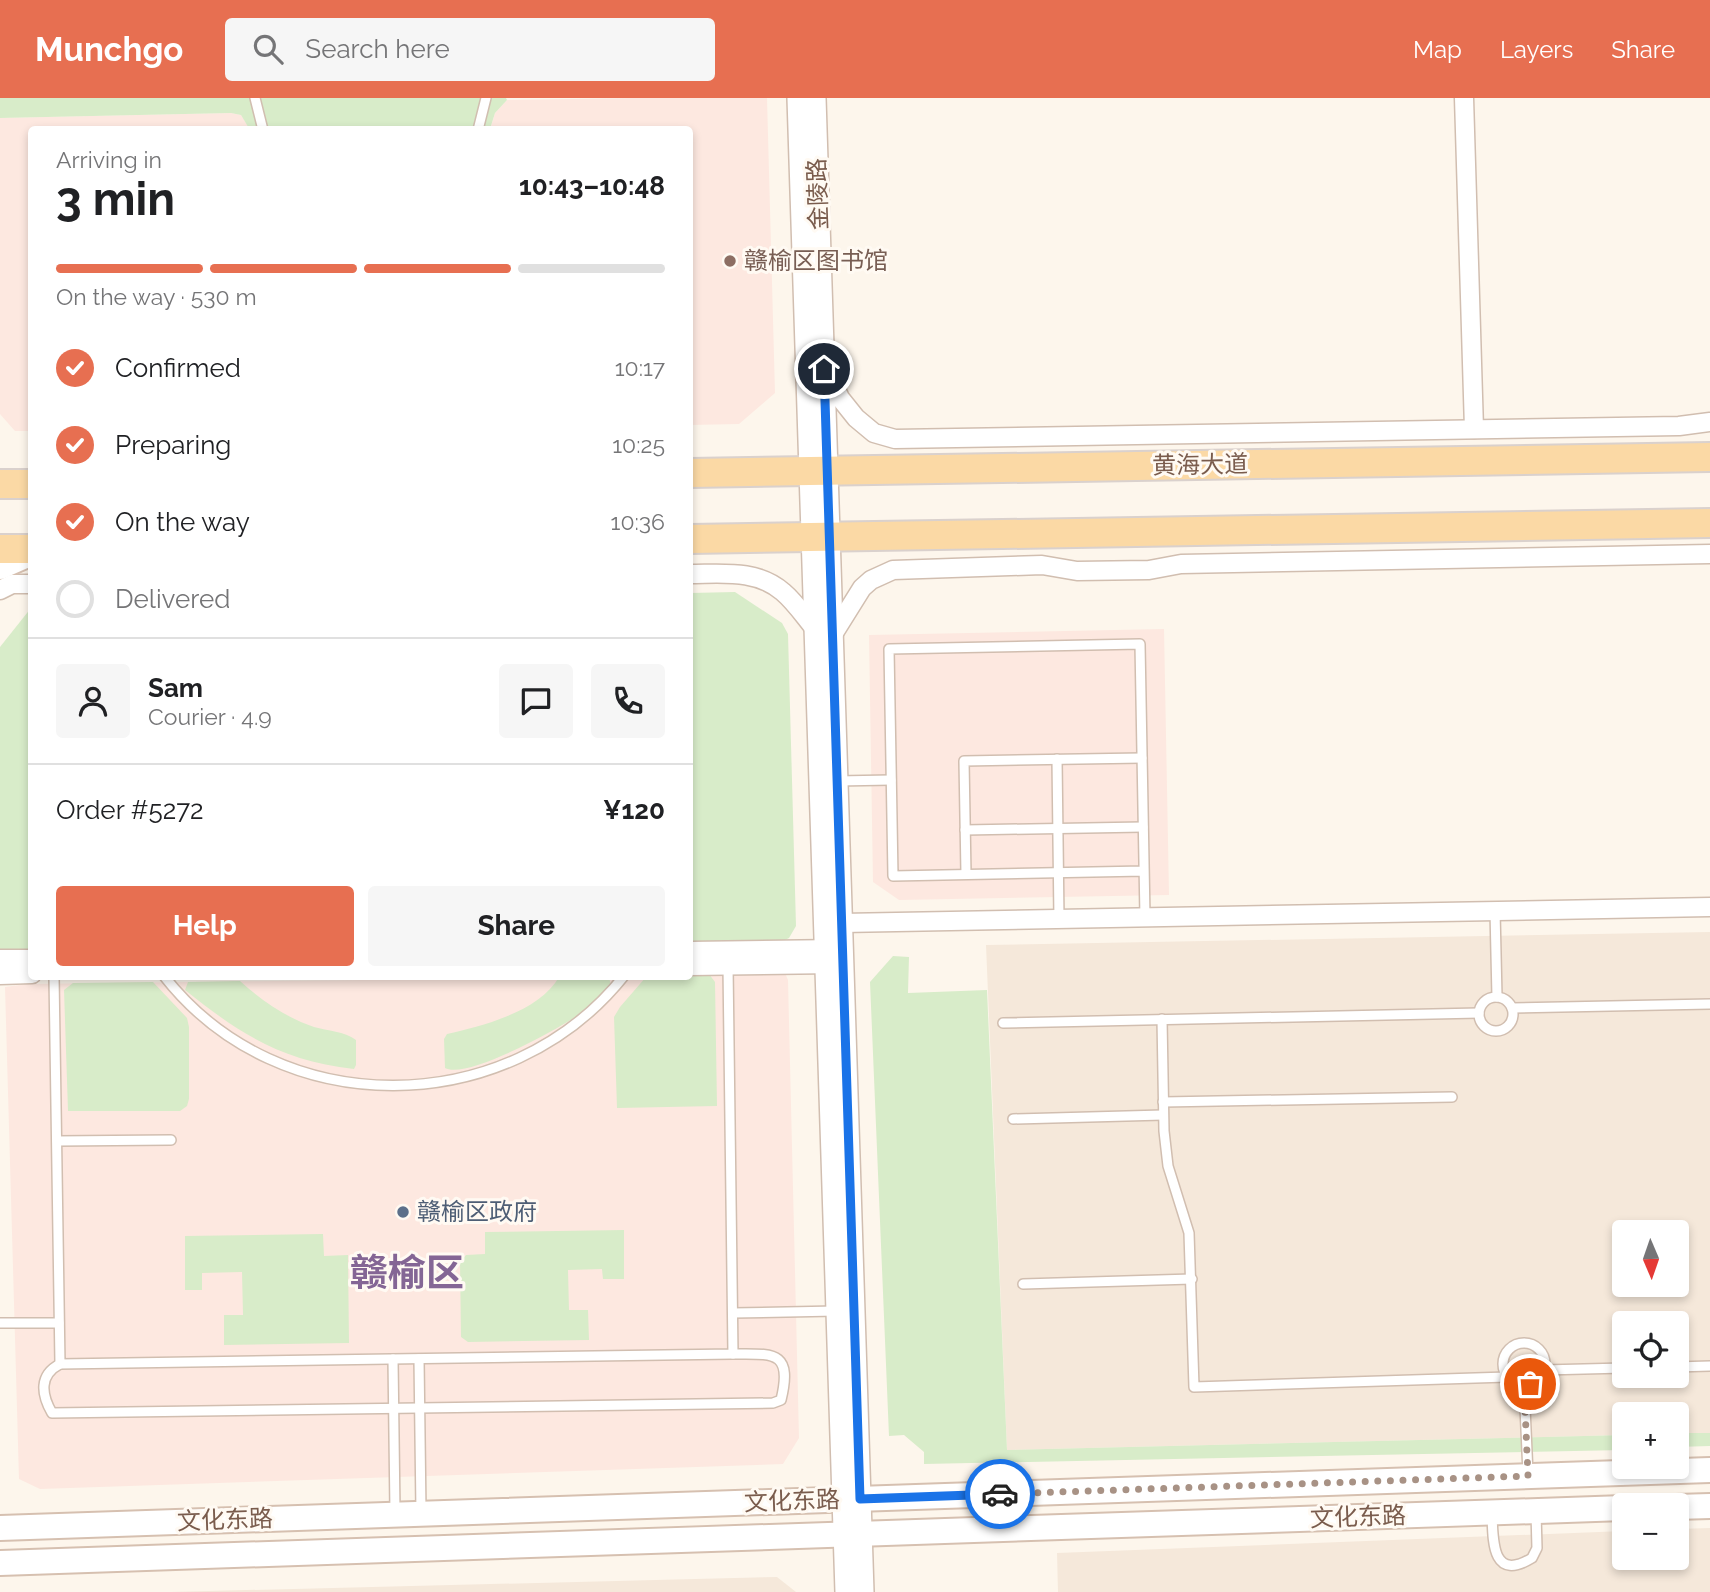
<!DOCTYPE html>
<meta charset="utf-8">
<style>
:root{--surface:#fff;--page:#f6f6f6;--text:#202124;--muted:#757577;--line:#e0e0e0;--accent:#e76f51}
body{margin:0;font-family:Raleway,"Noto Sans SC",sans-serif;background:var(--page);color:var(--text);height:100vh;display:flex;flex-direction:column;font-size:26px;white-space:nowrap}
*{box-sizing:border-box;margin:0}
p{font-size:23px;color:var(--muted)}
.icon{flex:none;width:38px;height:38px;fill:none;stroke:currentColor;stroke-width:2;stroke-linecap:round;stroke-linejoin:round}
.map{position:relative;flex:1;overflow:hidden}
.sheet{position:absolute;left:28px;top:28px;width:665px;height:854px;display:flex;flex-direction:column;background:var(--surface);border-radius:7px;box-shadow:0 4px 10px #0003}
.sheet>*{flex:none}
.needle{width:46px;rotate:178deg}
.fabs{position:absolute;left:1612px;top:1122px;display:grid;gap:14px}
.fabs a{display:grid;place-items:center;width:77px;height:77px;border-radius:7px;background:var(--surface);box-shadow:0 4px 10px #0003;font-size:35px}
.pin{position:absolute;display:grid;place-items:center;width:60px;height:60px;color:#fff;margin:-30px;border:4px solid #fff;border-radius:50%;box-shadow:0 2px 7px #0007}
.courier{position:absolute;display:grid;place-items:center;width:70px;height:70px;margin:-35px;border:5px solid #1a73e8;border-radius:50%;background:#fff;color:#222;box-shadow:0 2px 9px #0007}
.summary em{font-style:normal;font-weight:700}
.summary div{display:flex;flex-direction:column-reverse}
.summary{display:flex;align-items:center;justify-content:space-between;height:119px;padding:0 28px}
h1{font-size:46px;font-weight:700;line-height:52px}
.bar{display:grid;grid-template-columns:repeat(4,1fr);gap:10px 7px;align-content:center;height:84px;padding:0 28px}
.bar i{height:9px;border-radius:5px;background:var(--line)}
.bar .active{background:var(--accent)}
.bar p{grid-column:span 4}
.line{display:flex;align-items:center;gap:18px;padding:0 28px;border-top:2px solid var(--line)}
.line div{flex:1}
.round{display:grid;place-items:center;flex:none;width:74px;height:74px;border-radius:7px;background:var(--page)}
ol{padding:0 28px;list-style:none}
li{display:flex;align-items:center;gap:21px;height:77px}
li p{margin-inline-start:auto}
li .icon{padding:7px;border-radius:50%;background:var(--accent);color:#fff;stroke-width:4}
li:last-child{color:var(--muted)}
li i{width:38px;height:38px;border:4px solid var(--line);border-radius:50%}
.button{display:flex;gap:14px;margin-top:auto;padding:14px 28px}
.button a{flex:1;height:80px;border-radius:7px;background:var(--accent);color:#fff;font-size:28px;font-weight:700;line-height:80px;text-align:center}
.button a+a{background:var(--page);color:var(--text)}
header{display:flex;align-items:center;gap:42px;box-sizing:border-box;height:98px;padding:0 35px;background:var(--accent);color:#fff}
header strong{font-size:33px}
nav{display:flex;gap:38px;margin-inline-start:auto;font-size:24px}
.search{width:490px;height:63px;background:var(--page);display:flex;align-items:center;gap:18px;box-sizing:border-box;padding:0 24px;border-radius:7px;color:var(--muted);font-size:26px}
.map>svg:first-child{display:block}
</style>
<header>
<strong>Munchgo</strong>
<div class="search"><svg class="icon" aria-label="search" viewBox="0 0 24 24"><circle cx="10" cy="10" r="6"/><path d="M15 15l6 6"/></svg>Search here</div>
<nav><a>Map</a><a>Layers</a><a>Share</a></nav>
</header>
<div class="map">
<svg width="1710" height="1494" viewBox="0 0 1710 1494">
<rect width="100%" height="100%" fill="#fdf6ec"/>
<g fill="#f5e8da" fill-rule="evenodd">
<path d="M1710 834V1335H1677L1676 1316H1624V1337L1007 1352 986 847ZM1624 1134H1676V1186H1624ZM1624 1225H1676V1278H1624Z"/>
<polygon points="1710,1430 1710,1494 1058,1494 1057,1455 1624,1433 1624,1460 1676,1460 1677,1431"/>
<polygon points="777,1479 796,1494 170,1494"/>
</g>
<g fill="#fde8e0">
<polygon points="630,0 767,0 775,295 739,326 690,327 690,32 490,32 495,15 507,2"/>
<polygon points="231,15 241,17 250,31 32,32 31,333 15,333 0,316 0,20"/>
<polygon points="1164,531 1169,797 899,802 873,784 869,537"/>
<polygon points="785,875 788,882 799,1340 783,1366 40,1391 19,1381 5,889 27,886 690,878 690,876"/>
</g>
<g fill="#d8ecc9">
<polygon points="0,0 506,0 507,2 495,15 490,31 250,32 241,17 231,15 0,20"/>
<polygon points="735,494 782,525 788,536 796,828 789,840 781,844 690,845 690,495"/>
<polygon points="31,510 31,855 0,856 0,549"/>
<polygon points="893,858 909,859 908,895 987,892 1007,1352 1624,1337 1624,1352 924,1366 924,1354 904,1337 889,1338 870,884"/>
<polygon points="690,876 709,876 715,884 717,1008 617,1010 614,919 620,909 646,879 690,878"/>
<path d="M559 879H609L611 888C602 896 593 907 583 914 562 929 467 982 445 970L444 941 447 936C483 928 540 913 559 879Z"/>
<path d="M240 883C262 903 285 919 314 929 328 933 344 933 356 942V967L354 971C282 963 240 936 185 892L188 884Z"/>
<polygon points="153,884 187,920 189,929 189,1001 187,1008 180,1013 68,1013 64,892 73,885"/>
<polygon points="624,1132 624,1181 603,1181 602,1171 568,1172 569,1212 588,1212 589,1242 468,1244 461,1239 460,1164 466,1157 485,1156 485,1134"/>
<polygon points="323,1136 324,1158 348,1157 349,1245 224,1247 224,1217 243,1217 242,1174 202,1175 202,1192 185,1192 185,1138"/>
<polygon points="1677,1335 1710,1335 1710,1348 1677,1349"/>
</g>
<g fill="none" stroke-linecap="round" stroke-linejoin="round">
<g stroke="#d1beb0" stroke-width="12">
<g id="service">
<polyline points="255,0 263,32"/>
<polyline points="478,32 486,0"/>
<polyline points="1057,661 1059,821"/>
<polyline points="837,683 891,682"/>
<polyline points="965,732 1143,729"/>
<polyline points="1144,773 893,778 889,551 1140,546 1145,819"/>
<polyline points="966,776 964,663 1142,660"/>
<polyline points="1495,813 1497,899"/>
<polyline points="54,878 60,1266 733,1256 728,868"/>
<path d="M164 878C279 1025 508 1023 624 878"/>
<circle cx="1496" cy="916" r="17"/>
<polyline points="1512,910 1710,906"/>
<polyline points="1162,921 1164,1033 1168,1068 1189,1135 1194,1289 1507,1279"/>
<polyline points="1003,925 1479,915"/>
<polyline points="1163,1004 1452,999"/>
<polyline points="1013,1021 1163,1017"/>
<polyline points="57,1043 171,1042"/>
<polyline points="1023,1186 1192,1181"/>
<polyline points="733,1215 836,1213"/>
<polyline points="0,1225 59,1225"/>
<circle cx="1524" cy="1266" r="21"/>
<polyline points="393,1261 395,1414"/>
<polyline points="419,1261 421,1414"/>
<path d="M60 1266C39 1277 41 1296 52 1315L773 1305 781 1302C793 1252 773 1256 733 1256"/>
<polyline points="1676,1269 1710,1268"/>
<polyline points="1544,1272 1624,1270"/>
<polyline points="1524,1287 1528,1376"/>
<path d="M1492 1415C1493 1441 1491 1485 1532 1460L1537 1450 1536 1415"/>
</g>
</g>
<g stroke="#d1beb0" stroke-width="21">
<g id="minor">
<polyline points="1464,0 1474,331"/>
<polyline points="832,267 833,285 840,300 856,320 874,335 895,341 1679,328 1710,324"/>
<path d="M690 476C722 476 757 471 783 494 795 504 805 519 815 531"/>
<polyline points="0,492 12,486 32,486"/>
<polyline points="832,538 862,490 871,482 893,472 1042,467 1077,473 1149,472 1181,466 1710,456"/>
<polyline points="842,825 1710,809"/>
<polyline points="690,853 839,851"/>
<polyline points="0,861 32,861"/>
<polyline points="690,868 836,866"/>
<polyline points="0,877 32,876"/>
</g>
</g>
<g stroke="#d1beb0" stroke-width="24">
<g id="tertiary">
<polyline points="798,0 846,1494"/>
<polyline points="815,0 863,1494"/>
</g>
</g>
<g stroke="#d6c0b0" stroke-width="28">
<g id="secondary">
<polyline points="0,469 32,455"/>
<polyline points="1676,1409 1710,1408"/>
<polyline points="0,1430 1710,1372"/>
<polyline points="0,1465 1624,1410"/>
</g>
</g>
<g stroke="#dad1cd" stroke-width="32">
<g id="primary">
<polyline points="690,375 1710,359"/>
<polyline points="0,386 32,386"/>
<polyline points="690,441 1710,425"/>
<polyline points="0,451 32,451"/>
</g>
</g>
<use href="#service" stroke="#fff" stroke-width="9"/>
<use href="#minor" stroke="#fff" stroke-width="18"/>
<use href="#tertiary" stroke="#fff" stroke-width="21"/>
<use href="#secondary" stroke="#fff" stroke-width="24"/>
<use href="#primary" stroke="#fbd9a5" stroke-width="28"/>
</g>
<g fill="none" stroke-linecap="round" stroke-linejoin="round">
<polyline stroke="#a89285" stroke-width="7" stroke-dasharray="0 12.6" points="1000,1396 1528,1378 1524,1287 1530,1286"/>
<polyline stroke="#1a73e8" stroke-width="9" points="824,271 860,1401 1000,1396"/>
</g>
<circle fill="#8d6e63" stroke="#fffaf3" stroke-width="2.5" cx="730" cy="163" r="7"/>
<circle fill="#5c6f8a" stroke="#fffaf3" stroke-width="2.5" cx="403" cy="1114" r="7"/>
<g text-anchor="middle" stroke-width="6" stroke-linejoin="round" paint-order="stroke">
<g font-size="24" fill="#7a5c4d" stroke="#fffaf3">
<text transform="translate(818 96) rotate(-92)" y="8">金陵路</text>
<text transform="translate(1200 367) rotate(-1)" y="8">黄海大道</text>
<text transform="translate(792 1403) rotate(-2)" y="8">文化东路</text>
<text transform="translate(1358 1419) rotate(-2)" y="8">文化东路</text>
<text transform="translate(225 1422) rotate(-2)" y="8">文化东路</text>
</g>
<g font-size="24" fill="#785e54" stroke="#fffaf3" text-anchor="start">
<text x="744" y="171">赣榆区图书馆</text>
</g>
<g font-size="24" fill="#4e5e75" stroke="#fffaf3" text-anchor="start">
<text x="417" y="1122">赣榆区政府</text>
</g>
<g font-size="38" font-weight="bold" fill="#846695" stroke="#fffaf3">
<text x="407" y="1188">赣榆区</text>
</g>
</g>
</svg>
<div class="fabs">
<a><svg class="needle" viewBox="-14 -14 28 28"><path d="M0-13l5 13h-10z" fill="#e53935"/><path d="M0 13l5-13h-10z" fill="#757577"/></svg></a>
<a><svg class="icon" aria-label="locate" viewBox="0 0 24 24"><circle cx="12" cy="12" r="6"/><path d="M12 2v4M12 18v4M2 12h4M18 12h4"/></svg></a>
<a>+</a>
<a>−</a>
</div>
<div class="pin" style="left:1530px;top:1286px;background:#ea580c"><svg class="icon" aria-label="bag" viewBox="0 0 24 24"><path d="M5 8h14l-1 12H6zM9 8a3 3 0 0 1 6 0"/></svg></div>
<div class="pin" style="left:824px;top:271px;background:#1f2937"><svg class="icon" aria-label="home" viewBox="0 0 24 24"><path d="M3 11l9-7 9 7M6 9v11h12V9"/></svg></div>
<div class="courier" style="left:1000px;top:1396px"><svg class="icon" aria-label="car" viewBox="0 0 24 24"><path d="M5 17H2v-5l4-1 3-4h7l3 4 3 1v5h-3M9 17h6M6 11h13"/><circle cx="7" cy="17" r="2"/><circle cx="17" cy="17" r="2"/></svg></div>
<section class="sheet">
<div class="summary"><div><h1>3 min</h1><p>Arriving in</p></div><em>10:43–10:48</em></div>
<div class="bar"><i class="active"></i><i class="active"></i><i class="active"></i><i></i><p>On the way · 530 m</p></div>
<ol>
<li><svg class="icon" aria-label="check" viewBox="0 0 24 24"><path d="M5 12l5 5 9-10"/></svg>Confirmed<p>10:17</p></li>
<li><svg class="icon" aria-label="check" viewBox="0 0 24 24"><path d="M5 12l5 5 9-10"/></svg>Preparing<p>10:25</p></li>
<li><svg class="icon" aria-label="check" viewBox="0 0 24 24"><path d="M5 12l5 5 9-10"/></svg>On the way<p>10:36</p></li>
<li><i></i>Delivered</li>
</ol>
<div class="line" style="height:126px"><a class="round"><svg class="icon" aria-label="person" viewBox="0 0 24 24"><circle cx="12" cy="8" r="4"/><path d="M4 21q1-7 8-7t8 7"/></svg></a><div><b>Sam</b><p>Courier · 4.9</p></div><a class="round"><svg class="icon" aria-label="chat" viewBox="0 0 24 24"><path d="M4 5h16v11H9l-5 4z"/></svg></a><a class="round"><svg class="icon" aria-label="phone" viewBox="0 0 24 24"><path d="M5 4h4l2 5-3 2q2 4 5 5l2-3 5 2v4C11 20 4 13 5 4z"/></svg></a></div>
<div class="line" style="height:91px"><div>Order #5272</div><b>¥120</b></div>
<div class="button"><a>Help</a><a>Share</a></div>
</section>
</div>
